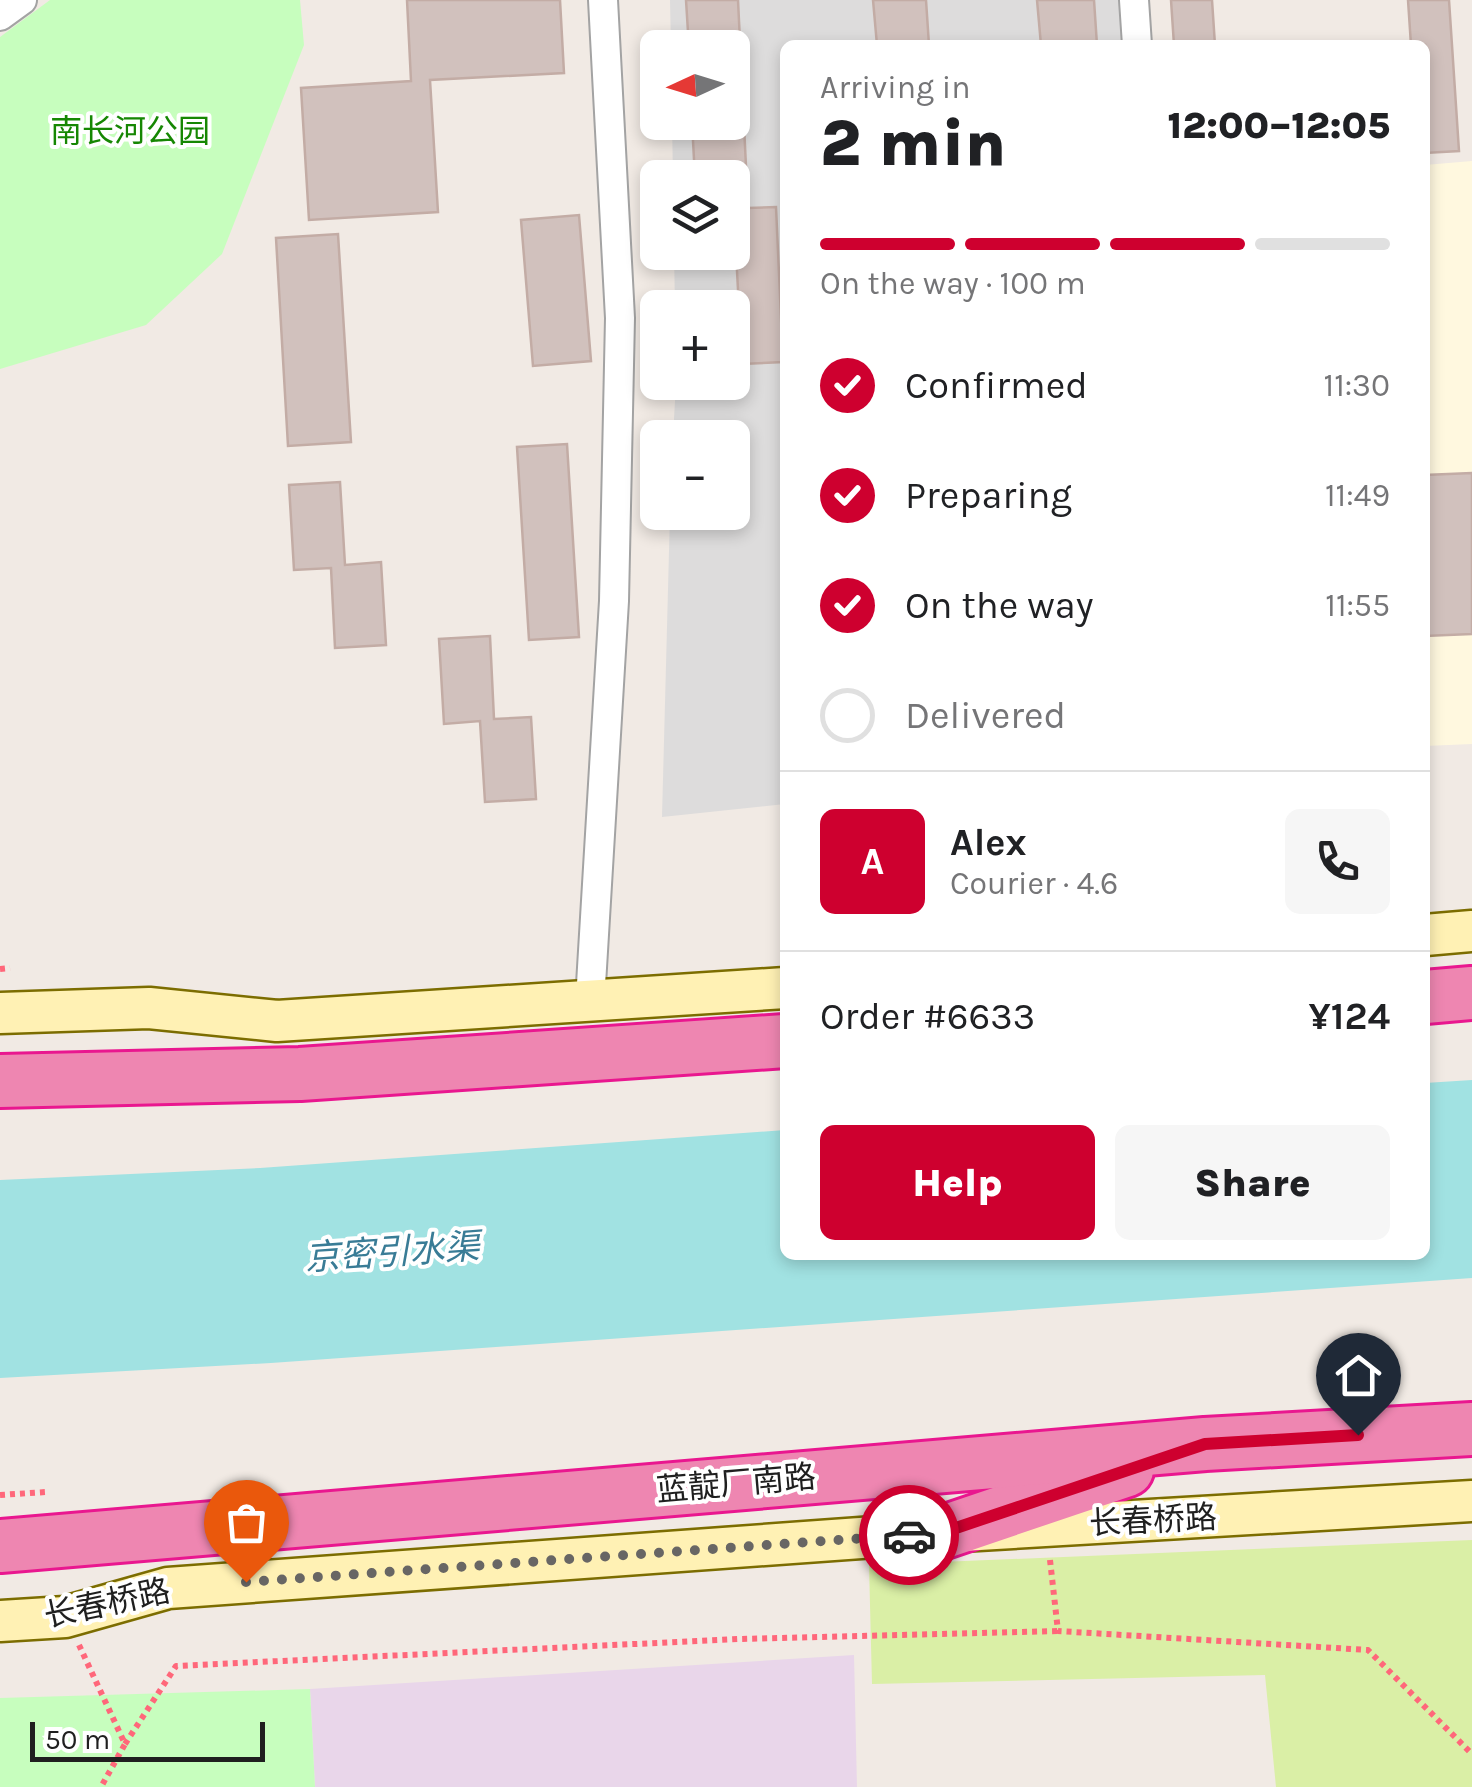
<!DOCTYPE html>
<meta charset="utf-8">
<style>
:root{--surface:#fff;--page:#f6f6f6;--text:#202124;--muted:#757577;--line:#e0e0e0;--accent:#ce002f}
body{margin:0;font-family:Karla,"Noto Sans SC",sans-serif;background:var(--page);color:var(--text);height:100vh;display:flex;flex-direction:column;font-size:38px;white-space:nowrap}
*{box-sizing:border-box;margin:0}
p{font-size:32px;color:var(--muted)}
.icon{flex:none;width:55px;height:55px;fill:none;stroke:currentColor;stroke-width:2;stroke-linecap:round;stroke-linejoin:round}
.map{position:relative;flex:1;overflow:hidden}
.panel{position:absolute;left:780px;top:40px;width:650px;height:1220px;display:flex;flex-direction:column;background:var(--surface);border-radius:15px;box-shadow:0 5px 15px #0003}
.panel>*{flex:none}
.needle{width:65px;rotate:266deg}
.fabs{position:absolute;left:640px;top:30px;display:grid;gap:20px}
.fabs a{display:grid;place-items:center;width:110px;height:110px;border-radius:15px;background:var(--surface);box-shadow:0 5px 15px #0003;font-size:50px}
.scale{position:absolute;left:30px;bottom:25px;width:235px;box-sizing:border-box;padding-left:10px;border:5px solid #1f1f1f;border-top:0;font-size:28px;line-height:35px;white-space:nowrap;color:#1f1f1f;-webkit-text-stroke:8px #fff;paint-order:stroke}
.pin{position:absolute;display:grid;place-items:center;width:85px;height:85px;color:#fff;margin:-102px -42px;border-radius:50% 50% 50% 0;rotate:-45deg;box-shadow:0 0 10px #0007}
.pin .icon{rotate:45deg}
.courier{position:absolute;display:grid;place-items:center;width:100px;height:100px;margin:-50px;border:8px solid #ce002f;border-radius:50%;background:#fff;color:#222;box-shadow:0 2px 12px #0007}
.overview em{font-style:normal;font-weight:800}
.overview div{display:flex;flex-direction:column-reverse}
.overview{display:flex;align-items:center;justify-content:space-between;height:170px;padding:0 40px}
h1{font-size:65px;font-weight:800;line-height:75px}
.bar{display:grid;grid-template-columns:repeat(4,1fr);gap:15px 10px;align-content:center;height:120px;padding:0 40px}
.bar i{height:12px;border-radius:8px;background:var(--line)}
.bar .active{background:var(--accent)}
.bar p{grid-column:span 4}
.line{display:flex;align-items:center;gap:25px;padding:0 40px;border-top:2px solid var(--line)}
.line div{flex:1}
.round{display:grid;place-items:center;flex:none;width:105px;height:105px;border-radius:15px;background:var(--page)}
ol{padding:0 40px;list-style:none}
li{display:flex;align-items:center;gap:30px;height:110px}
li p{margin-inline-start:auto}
li .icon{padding:10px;border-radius:50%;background:var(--accent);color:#fff;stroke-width:4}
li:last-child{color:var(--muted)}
li i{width:55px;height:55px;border:5px solid var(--line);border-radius:50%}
.action{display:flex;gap:20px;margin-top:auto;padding:20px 40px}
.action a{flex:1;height:115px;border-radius:15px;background:var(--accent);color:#fff;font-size:40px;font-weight:800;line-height:115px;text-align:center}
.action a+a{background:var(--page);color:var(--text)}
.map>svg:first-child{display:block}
</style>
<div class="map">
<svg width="1472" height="1787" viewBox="0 0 1472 1787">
<rect width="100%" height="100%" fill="#f1eae4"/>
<polygon fill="#dddcdc" points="670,0 1134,0 1136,45 785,45 785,804 662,817 670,513 732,512 732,438 673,437 676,383 732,382 732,308 675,307 674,253 732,252 732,178 673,177 672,123 732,122 732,48 671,47"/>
<polygon fill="#e9d6ea" points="854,1655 857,1787 315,1787 310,1689"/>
<polygon fill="#fff8df" points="1472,161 1472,744 1425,746 1425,165"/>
<polygon fill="#daefa6" points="1472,1540 1472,1787 1276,1787 1265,1675 872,1684 869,1565"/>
<g fill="#c7febe">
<polygon points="50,0 300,0 304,45 222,254 146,325 0,369 0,37"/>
<polygon points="310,1689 315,1787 0,1787 0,1698"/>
</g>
<polygon fill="#a1e2e2" points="1472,1080 1472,1278 271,1363 0,1378 0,1180 260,1168 785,1130 785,1255 1425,1255 1425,1083"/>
<g fill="#d1c1bd" stroke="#c3aca5" stroke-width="2.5">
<polygon points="407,0 560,0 564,73 430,80 438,212 309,220 301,88 411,81"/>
<polygon points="686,0 738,0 748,208 776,207 783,362 742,364 732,178 695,178 692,122 732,122 732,48 689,48"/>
<polygon points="873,0 926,0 929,45 877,45"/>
<polygon points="1037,0 1094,0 1097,45 1041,45"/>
<polygon points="1171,0 1212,0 1215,45 1174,45"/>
<polygon points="1408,0 1449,0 1459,151 1425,153 1425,45 1411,45"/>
<polygon points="579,215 591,361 533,366 521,220"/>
<polygon points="338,234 351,442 288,446 276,238"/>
<polygon points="567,444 579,637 529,640 517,447"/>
<polygon points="1472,473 1472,634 1425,636 1425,475"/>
<polygon points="340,482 345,565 381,562 386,645 335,648 331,568 294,570 289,485"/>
<polygon points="490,636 494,719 531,717 536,799 485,802 480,721 444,724 439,639"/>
</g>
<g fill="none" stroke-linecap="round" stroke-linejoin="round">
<g stroke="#a3a3a3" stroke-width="32">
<g id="street">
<polyline points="1134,0 1137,45"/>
<polyline points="0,16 22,0"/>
<polyline points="590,1001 614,601 620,318 603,0"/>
</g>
</g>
<g stroke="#7c6d00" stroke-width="45">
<g id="secondary">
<polyline points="1425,935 1472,931"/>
<polyline points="0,1013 149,1008 277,1021 785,988"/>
<polyline points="0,1621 65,1617 168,1588 944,1532 1472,1501"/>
</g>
</g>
<g stroke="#e9178f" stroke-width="58">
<g id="highway">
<polyline points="1425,997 1472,993"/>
<polyline points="0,1081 300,1074 785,1041"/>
<polyline points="944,1532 1127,1470"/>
<polyline points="0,1546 1205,1444 1472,1429"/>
</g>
</g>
<g stroke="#ff677a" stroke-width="6" stroke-dasharray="5 5" stroke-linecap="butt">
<polyline points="0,969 10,968"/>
<polyline points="0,1495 46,1492"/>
<polyline points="1050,1560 1058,1631 1368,1650 1472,1754"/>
<polyline points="79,1645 125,1744 101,1787"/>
<polyline points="125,1744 176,1666 739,1639 1058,1631"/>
</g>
<use href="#street" stroke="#fff" stroke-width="28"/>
<use href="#secondary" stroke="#fff1b4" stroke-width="40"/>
<use href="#highway" stroke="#ee86b1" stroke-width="52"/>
</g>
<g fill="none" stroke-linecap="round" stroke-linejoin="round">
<polyline stroke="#686664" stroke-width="10" stroke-dasharray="0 18" points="246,1582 909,1535"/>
<polyline stroke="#ce002f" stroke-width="12" points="909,1535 944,1532 1205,1444 1358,1435"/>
</g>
<g text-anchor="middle" stroke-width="8" stroke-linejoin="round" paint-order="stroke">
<g font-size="32" fill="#168703" stroke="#fff">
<text x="130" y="142">南长河公园</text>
</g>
<g font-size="32" fill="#1f1f1f" stroke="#fff">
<text transform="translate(736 1483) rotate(-5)" y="11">蓝靛厂南路</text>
<text transform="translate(1153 1520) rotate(-3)" y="11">长春桥路</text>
<text transform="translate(107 1603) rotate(-12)" y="11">长春桥路</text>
</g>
<g font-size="35" font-style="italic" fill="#397c96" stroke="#fff">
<text transform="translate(392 1252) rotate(-4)" y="12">京密引水渠</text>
</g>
</g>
</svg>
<div class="fabs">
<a><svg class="needle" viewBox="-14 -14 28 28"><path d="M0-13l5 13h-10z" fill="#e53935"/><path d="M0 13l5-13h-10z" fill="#757577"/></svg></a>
<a><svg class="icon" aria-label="layers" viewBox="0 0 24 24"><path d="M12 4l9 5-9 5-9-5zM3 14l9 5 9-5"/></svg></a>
<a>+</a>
<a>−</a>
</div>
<div class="scale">50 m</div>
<div class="pin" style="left:246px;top:1582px;background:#ea580c"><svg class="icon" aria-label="bag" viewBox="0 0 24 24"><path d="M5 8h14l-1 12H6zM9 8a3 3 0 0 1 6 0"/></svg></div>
<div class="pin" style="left:1358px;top:1435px;background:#1f2937"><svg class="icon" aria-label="home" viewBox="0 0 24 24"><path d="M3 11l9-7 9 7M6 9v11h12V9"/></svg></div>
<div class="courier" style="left:909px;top:1535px"><svg class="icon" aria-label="car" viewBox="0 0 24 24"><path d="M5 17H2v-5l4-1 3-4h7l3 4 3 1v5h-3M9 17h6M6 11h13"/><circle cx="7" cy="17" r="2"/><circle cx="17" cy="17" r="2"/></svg></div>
<section class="panel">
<div class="overview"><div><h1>2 min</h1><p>Arriving in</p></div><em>12:00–12:05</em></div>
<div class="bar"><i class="active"></i><i class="active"></i><i class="active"></i><i></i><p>On the way · 100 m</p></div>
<ol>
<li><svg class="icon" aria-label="check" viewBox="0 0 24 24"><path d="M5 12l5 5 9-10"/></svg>Confirmed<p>11:30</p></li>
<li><svg class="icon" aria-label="check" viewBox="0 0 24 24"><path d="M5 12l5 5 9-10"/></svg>Preparing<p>11:49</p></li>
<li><svg class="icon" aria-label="check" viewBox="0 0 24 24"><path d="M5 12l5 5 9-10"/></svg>On the way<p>11:55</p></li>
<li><i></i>Delivered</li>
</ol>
<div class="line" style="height:180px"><b class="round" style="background:var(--accent);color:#fff">A</b><div><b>Alex</b><p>Courier · 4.6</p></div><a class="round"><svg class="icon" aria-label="phone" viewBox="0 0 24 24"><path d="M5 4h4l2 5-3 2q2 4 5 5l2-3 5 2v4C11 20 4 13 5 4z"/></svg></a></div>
<div class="line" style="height:130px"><div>Order #6633</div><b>¥124</b></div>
<div class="action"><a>Help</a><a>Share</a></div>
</section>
</div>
